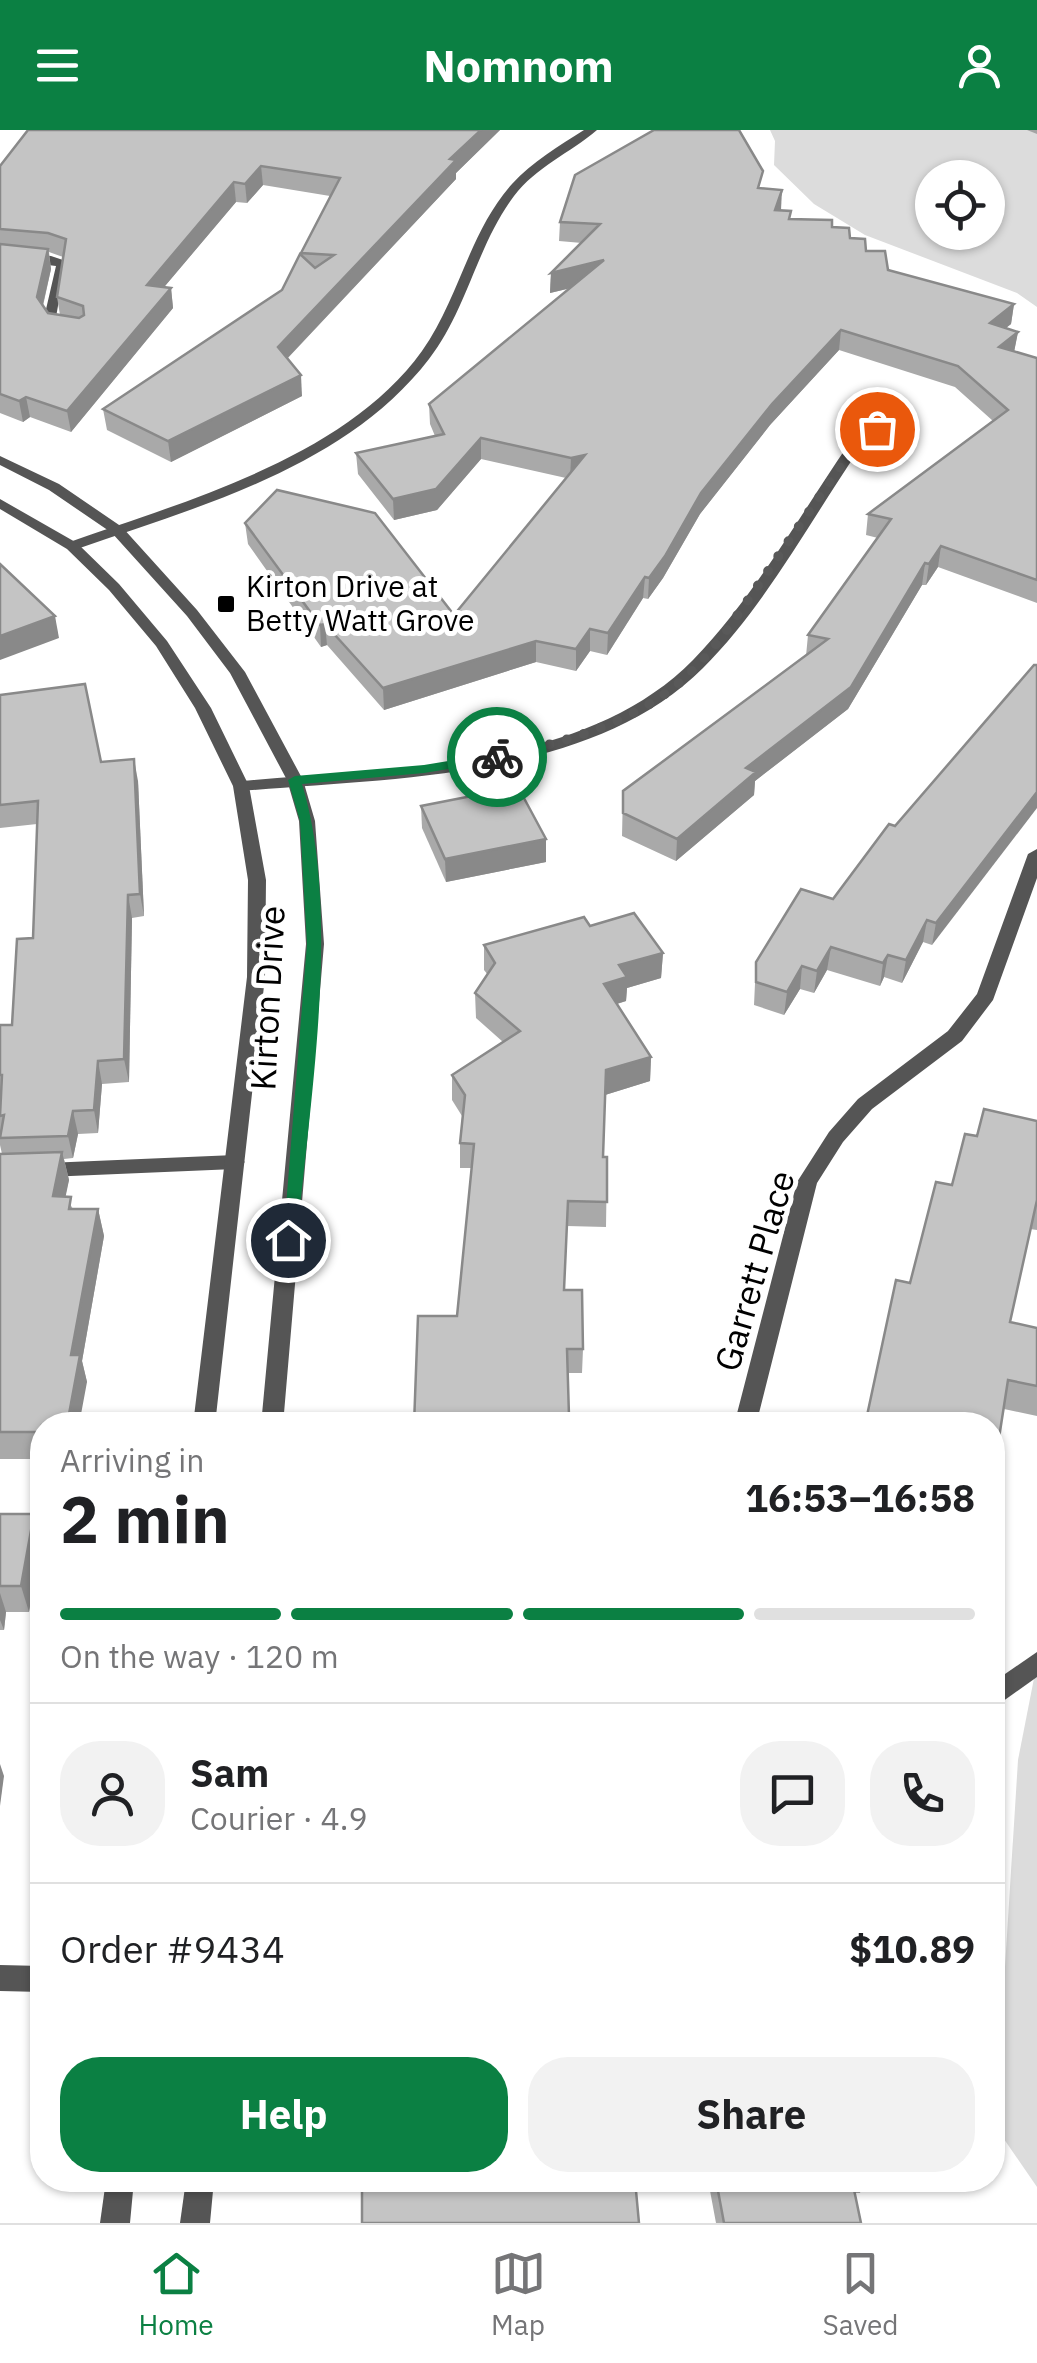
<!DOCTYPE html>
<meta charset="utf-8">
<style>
:root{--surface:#fff;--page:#f2f2f2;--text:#202124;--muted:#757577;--line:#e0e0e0;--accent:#0b8043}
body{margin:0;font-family:"IBM Plex Sans",sans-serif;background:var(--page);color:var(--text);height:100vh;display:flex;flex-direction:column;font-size:38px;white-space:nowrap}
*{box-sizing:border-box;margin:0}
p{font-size:32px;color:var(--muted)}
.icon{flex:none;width:55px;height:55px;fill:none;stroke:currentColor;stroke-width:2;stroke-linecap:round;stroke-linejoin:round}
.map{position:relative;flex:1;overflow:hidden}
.drawer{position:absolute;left:30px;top:1282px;width:975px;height:780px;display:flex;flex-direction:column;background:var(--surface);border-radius:40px;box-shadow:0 2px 8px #0004}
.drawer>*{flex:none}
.fabs{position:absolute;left:915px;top:30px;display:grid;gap:20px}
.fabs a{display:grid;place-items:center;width:90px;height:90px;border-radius:50%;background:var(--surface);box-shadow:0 2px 8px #0004;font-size:50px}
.pin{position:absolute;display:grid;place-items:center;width:85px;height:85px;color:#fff;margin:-42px;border:5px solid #fff;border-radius:50%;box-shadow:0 2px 10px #0007}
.courier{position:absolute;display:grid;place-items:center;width:100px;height:100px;margin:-50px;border:8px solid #0b8043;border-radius:50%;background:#fff;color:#222;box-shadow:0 2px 12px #0007}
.head em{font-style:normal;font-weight:700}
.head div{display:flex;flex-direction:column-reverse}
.head{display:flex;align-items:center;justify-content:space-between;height:170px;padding:0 30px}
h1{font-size:65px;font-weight:700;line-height:75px}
.bar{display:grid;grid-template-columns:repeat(4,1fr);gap:15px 10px;align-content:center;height:120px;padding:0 30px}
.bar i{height:12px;border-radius:8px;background:var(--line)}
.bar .current{background:var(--accent)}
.bar p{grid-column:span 4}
.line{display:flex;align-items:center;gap:25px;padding:0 30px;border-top:2px solid var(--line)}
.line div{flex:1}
.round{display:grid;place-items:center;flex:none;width:105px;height:105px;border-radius:40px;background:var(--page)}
.cta{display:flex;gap:20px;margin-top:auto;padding:20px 30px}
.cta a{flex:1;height:115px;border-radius:40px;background:var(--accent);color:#fff;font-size:40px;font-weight:700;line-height:115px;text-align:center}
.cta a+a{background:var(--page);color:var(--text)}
header{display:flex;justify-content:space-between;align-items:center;height:130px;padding:0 30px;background:var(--accent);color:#fff;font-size:45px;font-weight:700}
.tabs{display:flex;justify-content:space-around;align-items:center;height:140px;border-top:2px solid var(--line);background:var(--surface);font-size:28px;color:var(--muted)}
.tabs a{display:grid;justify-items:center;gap:5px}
.tabs .current{color:var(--accent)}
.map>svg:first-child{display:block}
</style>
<header><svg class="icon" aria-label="menu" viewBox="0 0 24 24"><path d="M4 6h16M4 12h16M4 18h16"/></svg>Nomnom<svg class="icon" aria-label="person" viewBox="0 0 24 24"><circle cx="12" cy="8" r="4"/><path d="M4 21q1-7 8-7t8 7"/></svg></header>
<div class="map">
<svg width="1037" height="2093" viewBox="0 0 1037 2093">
<rect width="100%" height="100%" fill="#fff"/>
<g fill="#dcdcdc" fill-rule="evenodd">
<path d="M770 0H1037V177L1017 163 865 105 814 74 774 35 775 11ZM932 48H988V102H932Z"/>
<polygon points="1037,1533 1037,2057 995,1996 1018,1630"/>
</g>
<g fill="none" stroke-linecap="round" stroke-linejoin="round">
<polygon fill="#a3a3a3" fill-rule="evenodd" points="1027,0 1037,0 1037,4"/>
<g fill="#555" fill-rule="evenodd">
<path d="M584 0H597C570 23 536 37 514 66 477 115 467 180 429 229 346 337 200 376 77 419H67V413C185 371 345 328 422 221 459 169 469 102 512 54 532 32 559 16 584 0Z"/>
<polygon points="0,121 51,126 66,131 56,187 67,197 67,203 59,203 44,188 56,136 0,129"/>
<path d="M907 284 912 285V291L882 302 858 321C809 393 765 476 703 538 591 650 389 648 241 661L233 656 241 651C386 638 584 641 693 530 754 467 799 387 848 315L872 296Z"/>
<polygon points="1037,719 1037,748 993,870 962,911 872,979 843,1012 817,1053 756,1295 734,1295 797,1052 829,1002 858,969 948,901 977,864 1028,724"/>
<polygon points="235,1025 245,1032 235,1039 0,1049 0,1035"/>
<polygon points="1037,1522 1037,1547 992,1579 992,1553"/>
<polygon points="0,1835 42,1836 42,1862 0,1861"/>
</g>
<g fill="#555" fill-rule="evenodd">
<polygon points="0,326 59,354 122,397 197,480 245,542 303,650 315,691 324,814 283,1295 261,1295 306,814 299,691 287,650 230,543 187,486 112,403 49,360 0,335"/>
<polygon points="0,369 77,413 119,454 167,511 211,578 249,656 266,750 265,847 215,1295 193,1295 247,847 248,750 233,656 195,578 156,516 109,460 67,419 0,379"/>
<polygon points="106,2050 134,2050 130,2093 100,2093"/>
<polygon points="186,2050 214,2050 210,2093 180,2093"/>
</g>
</g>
<g fill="#a9a9a9" fill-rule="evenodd">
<path d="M28 0H500L456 43V49L287 229 302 266 171 332 107 300 103 279 282 160 301 125 330 66 263 55 247 73 236 72 164 157 171 158 173 178 71 302 30 287 23 292 0 283V36ZM49 122 63 127 57 167 60 185 48 183 43 176 51 139Z"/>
<polygon points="762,59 790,89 832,97 850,108 888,140 1014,174 1011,194 1006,198 1018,202 1014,222 1037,228 1037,473 938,437 926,455 922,455 848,579 755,651 754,665 676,731 622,706 623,661 806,526 808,505 878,408 866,405 868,384 993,291 955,257 839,220 770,295 700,384 663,448 648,469 643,468 607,525 590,521 576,541 536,532 384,580 327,515 321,517 248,414 245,393 454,485 566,348 481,329 437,380 394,390 358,344 356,323 435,306 430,294 429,274 571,158 550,163 551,143 582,113 559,111 560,92"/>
<polygon points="1037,535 932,815 923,812 902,853 884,847 880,856 827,840 814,863 800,859 784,885 754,875 756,832 833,769"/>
<polygon points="0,565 101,632 138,651 144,786 132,788 129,952 102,954 98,1003 78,1004 73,1028 64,1029 69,1050 65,1066 73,1079 98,1079 104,1106 82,1231 87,1252 42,1295 42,1329 0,1329 0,1024 2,1024 0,1015 0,895 12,895 33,808 37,694 0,698"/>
<polygon points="421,676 546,732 446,752 422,698"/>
<polygon points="590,796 663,823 661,848 627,858 626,871 617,874 651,927 650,951 605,965 603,1027 607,1027 606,1097 567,1096 564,1160 583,1219 582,1243 567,1243 568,1295 414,1295 457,1186 472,1038 460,1038 460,1013 462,986 452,970 452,945 503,912 476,888 475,863 488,845 484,840 484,815"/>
<polygon points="1037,991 1037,1100 1030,1099 1010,1192 1037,1198 1037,1286 1004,1279 999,1308 992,1332 992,1295 910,1153 952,1055 977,1006"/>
<polygon points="0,1384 41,1410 29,1482 6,1482 4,1500 0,1500"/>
<polygon points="708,2050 864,2050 860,2063 855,2063 861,2093 716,2093"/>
</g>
<g fill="#898989">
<polygon points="481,0 500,0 456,43 456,49 279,237 278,217 450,29"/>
<polygon points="261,36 263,55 247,73 245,54"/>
<polygon points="234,52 236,72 149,175 147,155"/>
<polygon points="782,60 781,80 775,80"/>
<polygon points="48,119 51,139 40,187 37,167"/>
<polygon points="604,130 604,150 550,163 551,143"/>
<polygon points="171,158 173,178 71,302 67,281"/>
<polygon points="1014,174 1011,194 986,213 990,193"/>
<polygon points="841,200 839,220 770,295 700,384 663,448 648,469 649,448 701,363 772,274"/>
<polygon points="1018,202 1014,222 999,217"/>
<polygon points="301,245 302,266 171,332 168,311"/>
<polygon points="26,267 30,287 23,292 19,271"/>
<polygon points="481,308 481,329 437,380 394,390 393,369"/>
<polygon points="585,325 570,349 571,328"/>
<polygon points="941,416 938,437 926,455 929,434"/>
<polygon points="925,433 922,455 848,579 755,651 754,665 676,731 677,709 746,638"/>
<polygon points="645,447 643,468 607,525 608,503"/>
<polygon points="55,486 59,508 0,530 0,506"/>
<polygon points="325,494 327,515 321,517 320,495"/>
<polygon points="590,499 590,521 576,541 576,519"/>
<polygon points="536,511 536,532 384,580 383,558"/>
<polygon points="134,629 138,651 144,786 140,764"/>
<polygon points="1037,662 1037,678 932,815 936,793"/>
<polygon points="546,709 546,732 446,752 445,729"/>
<polygon points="128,765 132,788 129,952 124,929"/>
<polygon points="927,790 923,812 902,853 906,830"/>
<polygon points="831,817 827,840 814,863 817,841"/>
<polygon points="663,823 661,848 627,858 626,871 603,878 604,854 619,835"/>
<polygon points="888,825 884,847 880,856 883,833"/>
<polygon points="802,836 800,859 784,885 787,862"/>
<polygon points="651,927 650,951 605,965 606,940"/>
<polygon points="98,931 102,954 98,1003 94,980"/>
<polygon points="73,981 78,1004 73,1028 68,1006"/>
<polygon points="62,1022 69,1050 60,1094 53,1066"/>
<polygon points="98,1079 104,1106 82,1231 87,1252 79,1295 67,1295 71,1225"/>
<polygon points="34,1384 41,1410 29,1482 21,1456"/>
<polygon points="0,1463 6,1482 4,1500 0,1490"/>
<polygon points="0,1634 4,1646 0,1676"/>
</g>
<g fill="#c4c4c4" stroke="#898989" stroke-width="2.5">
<polygon points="28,0 481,0 450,29 456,30 278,217 301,245 168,311 103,279 282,160 300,124 315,138 334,125 301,123 340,48 261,36 245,54 234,52 147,155 171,158 67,281 26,267 19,271 0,264 0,114 48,119 37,167 48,183 79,188 84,185 83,176 57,167 66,109 48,103 0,99 0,36"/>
<polygon points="654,0 739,0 763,41 758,58 782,60 775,80 791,81 789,89 832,90 832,97 849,98 850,108 865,109 866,121 885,121 888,140 1014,174 990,193 1018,202 999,217 1037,228 1037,450 941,416 929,434 925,433 851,557 746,638 756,642 677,709 623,683 623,661 828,509 808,505 891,389 868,384 1008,280 958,236 841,200 772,274 701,363 665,426 649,448 645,447 608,503 590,499 576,519 536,511 383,558 325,494 320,495 245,393 277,360 375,383 454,485 585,325 571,328 481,308 436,359 393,369 356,323 444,304 429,274 604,130 551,143 600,94 560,92 575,45"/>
<polygon points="0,434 55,486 0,506"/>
<polygon points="1034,535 1037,535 1037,662 936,793 927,790 906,830 888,825 883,833 831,817 817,841 802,836 787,862 756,852 756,832 801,759 833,769 889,694 895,696"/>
<polygon points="85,554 101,632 134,629 140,764 128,765 124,929 98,931 94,980 73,981 68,1006 0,1008 4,985 0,986 2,945 0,945 0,895 12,895 17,809 33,808 38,671 0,675 0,565"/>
<polygon points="518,657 546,709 445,729 421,676"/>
<polygon points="634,783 663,823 619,835 627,847 604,854 651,927 606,940 603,1027 607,1027 607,1072 568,1071 564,1160 582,1160 583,1219 567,1219 569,1286 556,1286 557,1295 414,1295 418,1186 457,1186 474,1014 460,1013 465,965 452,945 520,901 475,863 495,833 484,815 584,787 590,796"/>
<polygon points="984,979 1037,991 1037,1070 1010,1192 1037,1198 1037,1256 1008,1250 999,1308 992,1307 992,1295 865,1295 896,1150 910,1153 936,1052 952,1055 965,1004 977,1006"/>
<polygon points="62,1022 53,1066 71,1067 69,1079 98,1079 71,1225 80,1225 67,1295 42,1295 42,1302 0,1302 0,1024"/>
<polygon points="0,1384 34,1384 21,1456 0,1456"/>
<polygon points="362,2050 635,2050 639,2093 362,2093"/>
<polygon points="716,2050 852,2050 861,2093 724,2093"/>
</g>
<path fill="#0b8043" d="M497 623 504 627 502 630 424 643 302 654C342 785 309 972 297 1110L288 1116 283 1114 307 814 300 691 288 650 295 646 424 635Z"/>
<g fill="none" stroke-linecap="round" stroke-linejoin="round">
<path stroke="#595959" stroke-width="10" stroke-dasharray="0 18" d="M497 627C554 615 613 599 662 566 706 536 736 487 766 444 795 402 824 360 854 318L877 299"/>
</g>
<rect fill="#000" stroke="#fff" stroke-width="4" x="216" y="464" width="20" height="20" rx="5"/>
<g text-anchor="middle" stroke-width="10" stroke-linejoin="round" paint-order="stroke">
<g font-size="30" fill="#000" stroke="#fff" text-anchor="start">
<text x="246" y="467">Kirton Drive at<tspan x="246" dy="34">Betty Watt Grove</tspan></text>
</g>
<g font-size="35" fill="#000" stroke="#fff">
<text transform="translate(268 868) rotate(-87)" y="12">Kirton Drive</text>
<text transform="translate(755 1141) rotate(-74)" y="12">Garrett Place</text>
</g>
</g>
</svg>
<div class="fabs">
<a><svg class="icon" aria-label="locate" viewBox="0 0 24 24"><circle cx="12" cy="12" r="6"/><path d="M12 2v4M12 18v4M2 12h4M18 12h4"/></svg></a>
</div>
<div class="pin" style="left:877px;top:299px;background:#ea580c"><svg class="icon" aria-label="bag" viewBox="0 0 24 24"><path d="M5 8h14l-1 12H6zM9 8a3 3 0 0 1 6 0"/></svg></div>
<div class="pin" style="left:288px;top:1110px;background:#1f2937"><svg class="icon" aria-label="home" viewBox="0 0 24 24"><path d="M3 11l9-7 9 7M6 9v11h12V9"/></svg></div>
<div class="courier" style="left:497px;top:627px"><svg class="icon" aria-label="bike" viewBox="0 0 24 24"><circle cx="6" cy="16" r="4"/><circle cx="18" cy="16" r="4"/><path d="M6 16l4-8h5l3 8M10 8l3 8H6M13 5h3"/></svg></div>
<section class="drawer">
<div class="head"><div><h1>2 min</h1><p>Arriving in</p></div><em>16:53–16:58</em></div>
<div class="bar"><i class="current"></i><i class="current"></i><i class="current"></i><i></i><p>On the way · 120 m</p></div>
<div class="line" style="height:180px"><a class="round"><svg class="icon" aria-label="person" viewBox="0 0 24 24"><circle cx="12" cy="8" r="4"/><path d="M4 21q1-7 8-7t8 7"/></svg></a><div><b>Sam</b><p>Courier · 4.9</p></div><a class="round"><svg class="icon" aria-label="chat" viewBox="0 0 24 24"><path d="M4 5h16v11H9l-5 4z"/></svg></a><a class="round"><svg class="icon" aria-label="phone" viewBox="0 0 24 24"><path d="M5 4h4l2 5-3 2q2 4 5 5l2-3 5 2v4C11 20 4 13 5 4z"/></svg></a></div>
<div class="line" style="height:130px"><div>Order #9434</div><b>$10.89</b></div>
<div class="cta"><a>Help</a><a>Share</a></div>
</section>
</div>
<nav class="tabs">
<a class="current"><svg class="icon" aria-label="home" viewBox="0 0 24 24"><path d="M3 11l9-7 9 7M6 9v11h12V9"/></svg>Home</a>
<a><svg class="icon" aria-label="map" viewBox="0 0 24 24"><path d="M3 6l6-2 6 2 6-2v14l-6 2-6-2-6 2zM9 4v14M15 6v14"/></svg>Map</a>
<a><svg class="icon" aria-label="saved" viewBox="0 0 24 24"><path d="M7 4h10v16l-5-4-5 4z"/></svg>Saved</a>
</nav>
